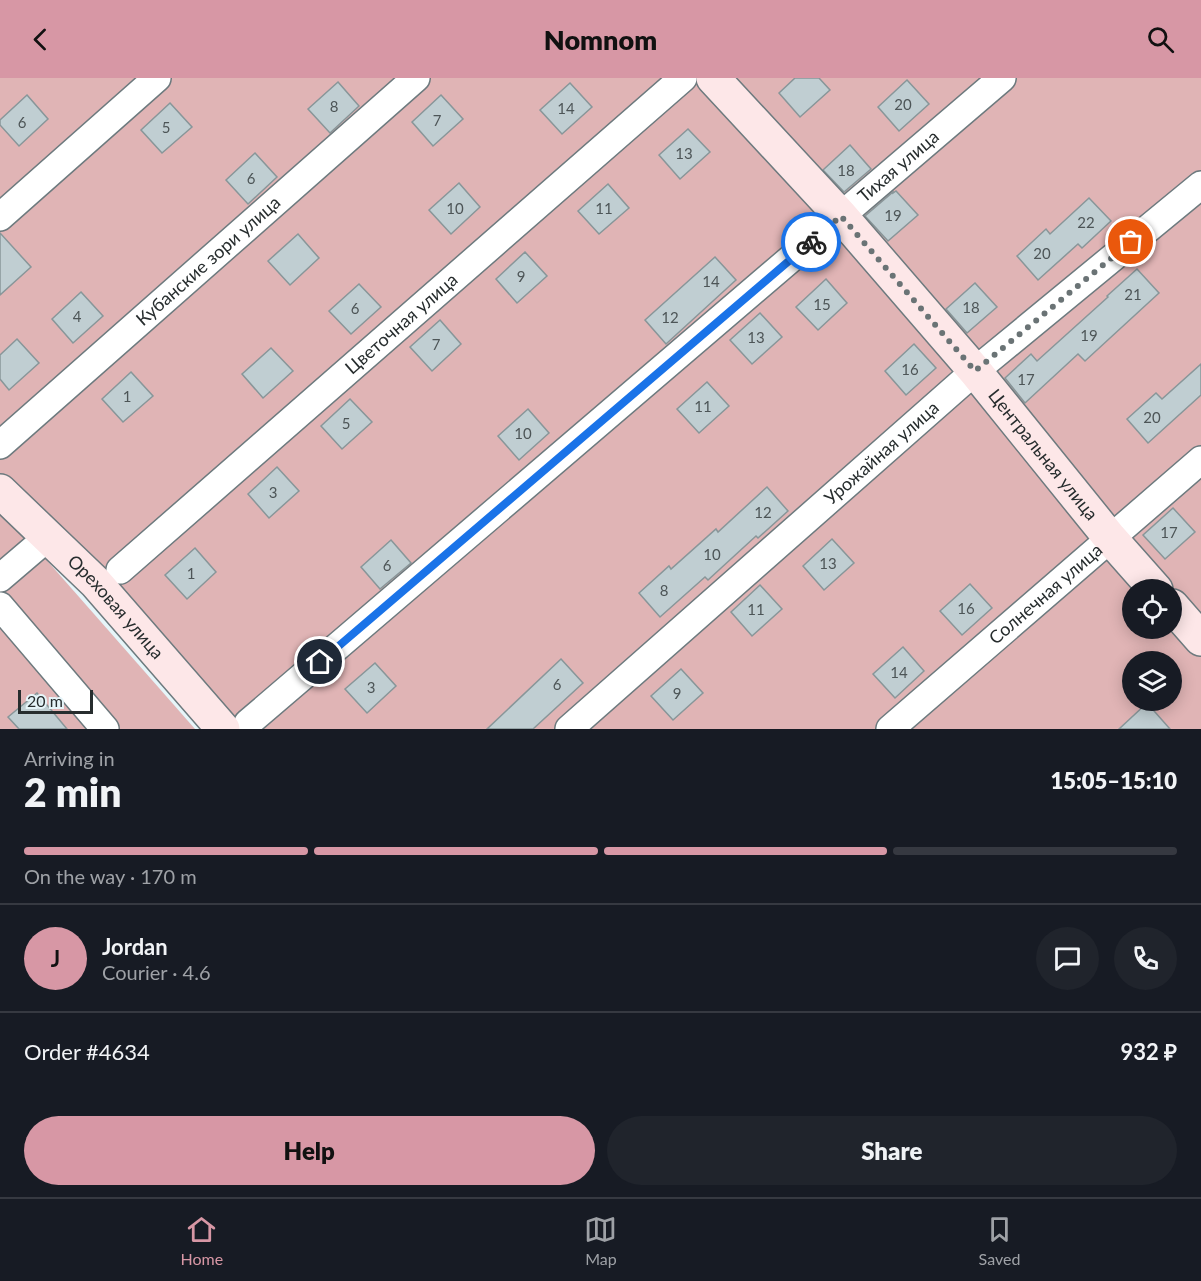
<!DOCTYPE html>
<meta charset="utf-8">
<style>
:root{--surface:#171b24;--page:#20242c;--text:#f1f3f6;--muted:#9ea1a6;--line:#363941;--accent:#d797a5}
body{margin:0;font-family:Lato,sans-serif;background:var(--page);color:var(--text);height:100vh;display:flex;flex-direction:column;font-size:22px;white-space:nowrap}
*{box-sizing:border-box;margin:0}
p{font-size:20px;color:var(--muted)}
.icon{flex:none;width:33px;height:33px;fill:none;stroke:currentColor;stroke-width:2;stroke-linecap:round;stroke-linejoin:round}
.map{position:relative;height:651px;overflow:hidden}
.panel{display:flex;flex-direction:column;background:var(--surface);flex:1}
.panel>*{flex:none}
.tools{position:absolute;left:1122px;top:501px;display:grid;gap:12px}
.tools a{display:grid;place-items:center;width:60px;height:60px;border-radius:50%;background:var(--surface);box-shadow:0 3px 15px #0003;font-size:30px}
.scale{position:absolute;left:18px;bottom:15px;width:75px;box-sizing:border-box;padding-left:6px;border:3px solid #272d2e;border-top:0;font-size:16px;line-height:21px;white-space:nowrap;color:#272d2e;-webkit-text-stroke:4px #e6f5f9;paint-order:stroke}
.pin{position:absolute;display:grid;place-items:center;width:51px;height:51px;color:#fff;margin:-26px;border:3px solid #fff;border-radius:50%;box-shadow:0 2px 6px #0007}
.courier{position:absolute;display:grid;place-items:center;width:60px;height:60px;margin:-30px;border:4px solid #1a73e8;border-radius:50%;background:#fff;color:#222;box-shadow:0 2px 8px #0007}
.summary em{font-style:normal;font-weight:800}
.summary div{display:flex;flex-direction:column-reverse}
.summary{display:flex;align-items:center;justify-content:space-between;height:102px;padding:0 24px}
h1{font-size:39px;font-weight:800;line-height:45px}
.bar{display:grid;grid-template-columns:repeat(4,1fr);gap:9px 6px;align-content:center;height:72px;padding:0 24px}
.bar i{height:8px;border-radius:4px;background:var(--line)}
.bar .current{background:var(--accent)}
.bar p{grid-column:span 4}
.line{display:flex;align-items:center;gap:15px;padding:0 24px;border-top:2px solid var(--line)}
.line div{flex:1}
.round{display:grid;place-items:center;flex:none;width:63px;height:63px;border-radius:32px;background:var(--page)}
.action{display:flex;gap:12px;margin-top:auto;padding:12px 24px}
.action a{flex:1;height:69px;border-radius:36px;background:var(--accent);color:#111;font-size:24px;font-weight:800;line-height:69px;text-align:center}
.action a+a{background:var(--page);color:var(--text)}
header{display:flex;justify-content:space-between;align-items:center;height:78px;padding:0 24px;background:var(--accent);color:#111;font-size:27px;font-weight:800}
.tab-bar{display:flex;justify-content:space-around;align-items:center;height:84px;border-top:2px solid var(--line);background:var(--surface);font-size:16px;color:var(--muted)}
.tab-bar a{display:grid;justify-items:center;gap:3px}
.tab-bar .current{color:var(--accent)}
.map>svg:first-child{display:block}
</style>
<header><svg class="icon" aria-label="back" viewBox="0 0 24 24"><path d="M15 5l-7 7 7 7"/></svg>Nomnom<svg class="icon" aria-label="search" viewBox="0 0 24 24"><circle cx="10" cy="10" r="6"/><path d="M15 15l6 6"/></svg></header>
<div class="map">
<svg width="1201" height="651" viewBox="0 0 1201 651">
<rect width="100%" height="100%" fill="#e6f5f9"/>
<g fill="#e0b4b5" fill-rule="evenodd">
<path d="M0 0H1201V651H206L0 417ZM1132 512H1172V550H1132ZM1132 584H1172V622H1132Z"/>
<polygon points="0,429 195,651 0,651"/>
</g>
<g fill="#c0ced2" stroke="#889699" stroke-width="1.5">
<polygon points="795,0 819,0 830,12 800,39 779,15"/>
<polygon points="907,2 929,26 899,53 878,29"/>
<polygon points="338,4 359,28 330,55 308,31"/>
<polygon points="570,5 592,29 562,56 540,32"/>
<polygon points="27,17 48,41 19,68 0,47 0,42"/>
<polygon points="441,17 463,41 433,68 412,44"/>
<polygon points="170,25 192,49 162,75 141,52"/>
<polygon points="688,51 710,74 680,101 659,77"/>
<polygon points="850,67 871,91 844,114 823,92"/>
<polygon points="255,75 277,99 248,126 226,102"/>
<polygon points="459,105 480,129 451,156 429,132"/>
<polygon points="608,106 629,130 599,156 578,133"/>
<polygon points="896,113 918,137 888,163 865,138 893,114 893,115"/>
<polygon points="1089,120 1111,143 1082,170 1078,166 1038,202 1017,178 1046,151 1050,156"/>
<polygon points="0,155 31,189 0,217"/>
<polygon points="298,156 319,180 290,207 268,183"/>
<polygon points="525,174 547,198 517,225 496,201"/>
<polygon points="715,179 736,202 666,266 645,242"/>
<polygon points="1137,191 1159,215 1085,283 1078,276 1025,325 1005,300 1031,276 1037,283 1108,219 1107,218"/>
<polygon points="826,201 847,225 818,252 796,229"/>
<polygon points="975,205 997,229 967,255 946,231"/>
<polygon points="359,206 381,229 351,256 329,233"/>
<polygon points="81,214 103,238 73,265 52,241"/>
<polygon points="760,235 782,259 752,286 730,262"/>
<polygon points="440,242 461,266 432,293 410,269"/>
<polygon points="17,261 39,285 9,312 0,301 0,277"/>
<polygon points="914,266 936,290 906,317 885,293"/>
<polygon points="271,270 293,293 263,320 242,296"/>
<polygon points="1201,286 1201,317 1148,365 1127,341 1156,315 1162,321"/>
<polygon points="131,294 153,318 123,344 102,321"/>
<polygon points="707,304 729,328 699,355 677,331"/>
<polygon points="350,321 372,344 342,371 321,348"/>
<polygon points="528,331 549,355 519,382 498,358"/>
<polygon points="277,389 299,413 269,440 248,416"/>
<polygon points="767,409 788,433 758,460 756,458 708,502 705,499 660,539 639,515 669,488 671,491 716,451 718,454"/>
<polygon points="1173,430 1195,454 1165,481 1143,457"/>
<polygon points="832,461 854,485 824,512 803,488"/>
<polygon points="391,462 411,485 380,511 361,489"/>
<polygon points="195,470 216,494 187,521 165,497"/>
<polygon points="970,506 992,530 962,557 940,533"/>
<polygon points="760,507 782,531 752,558 731,534"/>
<polygon points="903,569 924,593 895,620 873,596"/>
<polygon points="561,581 583,605 533,651 487,651"/>
<polygon points="375,585 396,608 367,635 345,611"/>
<polygon points="681,591 703,615 673,642 651,618"/>
<polygon points="37,615 67,651 19,651 8,639"/>
<polygon points="1147,625 1170,651 1119,651"/>
</g>
<g fill="none" stroke-linecap="round" stroke-linejoin="round">
<g stroke="#6d7a7e" stroke-width="30">
<g id="street">
<polyline points="0,139 157,0"/>
<path id="s1" d="M0 367 416 0"/>
<path id="s2" d="M120 492 683 0"/>
<polyline points="0,500 48,459"/>
<polyline points="0,528 105,651"/>
<path id="s3" d="M248 645 1002 0"/>
<path id="s4" d="M569 651 975 293 1201 107"/>
<path id="s5" d="M890 651 1201 382"/>
</g>
</g>
<g stroke="#6d7a7e" stroke-width="36">
<g id="secondary">
<path id="s6" d="M713 0 841 138 975 293 1110 460 1156 512"/>
<path id="s7" d="M0 413 95 504 223 651"/>
<polyline points="1172,528 1201,561"/>
</g>
</g>
<use href="#street" stroke="#fff" stroke-width="27"/>
<use href="#secondary" stroke="#fde7e8" stroke-width="33"/>
</g>
<g fill="none" stroke-linecap="round" stroke-linejoin="round">
<polyline stroke="#6a7375" stroke-width="6" stroke-dasharray="0 10.8" points="811,164 841,138 975,293 1131,164"/>
<polyline stroke="#1a73e8" stroke-width="8" points="320,584 811,164"/>
</g>
<g text-anchor="middle" stroke-width="4.5" stroke-linejoin="round" paint-order="stroke">
<g font-size="15" fill="#4d5557">
<text x="903" y="32">20</text>
<text x="334" y="34">8</text>
<text x="566" y="36">14</text>
<text x="437" y="48">7</text>
<text x="22" y="50">6</text>
<text x="166" y="55">5</text>
<text x="684" y="81">13</text>
<text x="846" y="98">18</text>
<text x="251" y="106">6</text>
<text x="455" y="136">10</text>
<text x="604" y="136">11</text>
<text x="893" y="143">19</text>
<text x="1086" y="150">22</text>
<text x="1042" y="181">20</text>
<text x="521" y="204">9</text>
<text x="711" y="209">14</text>
<text x="1133" y="222">21</text>
<text x="822" y="232">15</text>
<text x="971" y="235">18</text>
<text x="355" y="236">6</text>
<text x="77" y="244">4</text>
<text x="670" y="245">12</text>
<text x="1089" y="263">19</text>
<text x="756" y="265">13</text>
<text x="436" y="272">7</text>
<text x="910" y="297">16</text>
<text x="1026" y="307">17</text>
<text x="127" y="324">1</text>
<text x="703" y="334">11</text>
<text x="1152" y="345">20</text>
<text x="346" y="351">5</text>
<text x="523" y="361">10</text>
<text x="273" y="420">3</text>
<text x="763" y="440">12</text>
<text x="1169" y="460">17</text>
<text x="712" y="482">10</text>
<text x="828" y="491">13</text>
<text x="387" y="493">6</text>
<text x="191" y="501">1</text>
<text x="664" y="518">8</text>
<text x="966" y="536">16</text>
<text x="756" y="537">11</text>
<text x="899" y="600">14</text>
<text x="557" y="612">6</text>
<text x="371" y="615">3</text>
<text x="677" y="621">9</text>
</g>
<g font-size="18" fill="#272d2e" stroke="#e6f5f9">
<text dy="6" stroke="none"><textPath href="#s3" startOffset="856">Тихая улица</textPath></text>
<text dy="6" stroke="none"><textPath href="#s1" startOffset="278">Кубанские зори улица</textPath></text>
<text dy="6" stroke="none"><textPath href="#s2" startOffset="374">Цветочная улица</textPath></text>
<text dy="6" stroke="none"><textPath href="#s4" startOffset="417">Урожайная улица</textPath></text>
<text dy="6" stroke="none"><textPath href="#s6" startOffset="501">Центральная улица</textPath></text>
<text dy="6" stroke="none"><textPath href="#s5" startOffset="206">Солнечная улица</textPath></text>
<text dy="6" stroke="none"><textPath href="#s7" startOffset="164">Ореховая улица</textPath></text>
</g>
</g>
</svg>
<div class="tools">
<a><svg class="icon" aria-label="locate" viewBox="0 0 24 24"><circle cx="12" cy="12" r="6"/><path d="M12 2v4M12 18v4M2 12h4M18 12h4"/></svg></a>
<a><svg class="icon" aria-label="layers" viewBox="0 0 24 24"><path d="M12 4l9 5-9 5-9-5zM3 14l9 5 9-5"/></svg></a>
</div>
<div class="scale">20 m</div>
<div class="pin" style="left:1131px;top:164px;background:#ea580c"><svg class="icon" aria-label="bag" viewBox="0 0 24 24"><path d="M5 8h14l-1 12H6zM9 8a3 3 0 0 1 6 0"/></svg></div>
<div class="pin" style="left:320px;top:584px;background:#1f2937"><svg class="icon" aria-label="home" viewBox="0 0 24 24"><path d="M3 11l9-7 9 7M6 9v11h12V9"/></svg></div>
<div class="courier" style="left:811px;top:164px"><svg class="icon" aria-label="bike" viewBox="0 0 24 24"><circle cx="6" cy="16" r="4"/><circle cx="18" cy="16" r="4"/><path d="M6 16l4-8h5l3 8M10 8l3 8H6M13 5h3"/></svg></div>
</div>
<section class="panel">
<div class="summary"><div><h1>2 min</h1><p>Arriving in</p></div><em>15:05–15:10</em></div>
<div class="bar"><i class="current"></i><i class="current"></i><i class="current"></i><i></i><p>On the way · 170 m</p></div>
<div class="line" style="height:108px"><b class="round" style="background:var(--accent);color:#111">J</b><div><b>Jordan</b><p>Courier · 4.6</p></div><a class="round"><svg class="icon" aria-label="chat" viewBox="0 0 24 24"><path d="M4 5h16v11H9l-5 4z"/></svg></a><a class="round"><svg class="icon" aria-label="phone" viewBox="0 0 24 24"><path d="M5 4h4l2 5-3 2q2 4 5 5l2-3 5 2v4C11 20 4 13 5 4z"/></svg></a></div>
<div class="line" style="height:78px"><div>Order #4634</div><b>932 ₽</b></div>
<div class="action"><a>Help</a><a>Share</a></div>
</section>
<nav class="tab-bar">
<a class="current"><svg class="icon" aria-label="home" viewBox="0 0 24 24"><path d="M3 11l9-7 9 7M6 9v11h12V9"/></svg>Home</a>
<a><svg class="icon" aria-label="map" viewBox="0 0 24 24"><path d="M3 6l6-2 6 2 6-2v14l-6 2-6-2-6 2zM9 4v14M15 6v14"/></svg>Map</a>
<a><svg class="icon" aria-label="saved" viewBox="0 0 24 24"><path d="M7 4h10v16l-5-4-5 4z"/></svg>Saved</a>
</nav>
